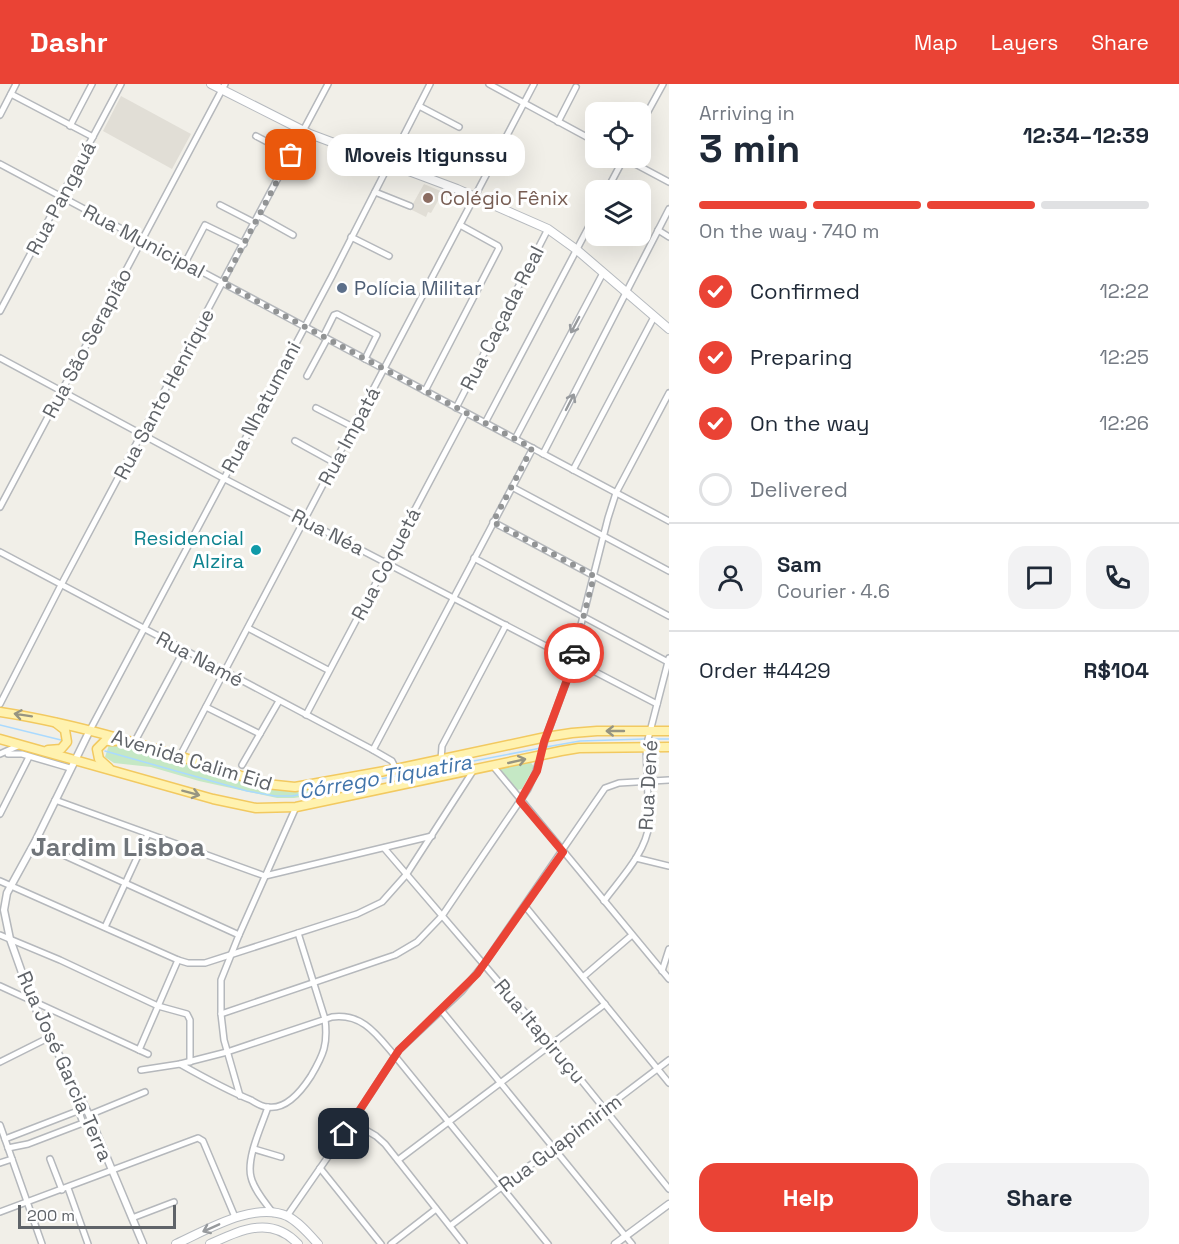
<!DOCTYPE html>
<meta charset="utf-8">
<style>
:root{--surface:#fff;--page:#f2f2f3;--text:#1f2937;--muted:#747a83;--line:#e0e1e3;--accent:#ea4335}
body{margin:0;font-family:"Space Grotesk",sans-serif;background:var(--page);color:var(--text);height:100vh;display:flex;flex-direction:column;font-size:22px;white-space:nowrap}
*{box-sizing:border-box;margin:0}
p{font-size:20px;color:var(--muted)}
.icon{flex:none;width:33px;height:33px;fill:none;stroke:currentColor;stroke-width:2;stroke-linecap:round;stroke-linejoin:round}
.map{position:relative;flex:1;overflow:hidden}
.side{display:flex;flex-direction:column;background:var(--surface);width:510px}
.side>*{flex:none}
.tools{position:absolute;left:585px;top:18px;display:grid;gap:12px}
.tools a{display:grid;place-items:center;width:66px;height:66px;border-radius:12px;background:var(--surface);box-shadow:0 6px 24px #0002;font-size:30px}
.scale{position:absolute;left:18px;bottom:15px;width:158px;box-sizing:border-box;padding-left:6px;border:3px solid #5f6368;border-top:0;font-size:16px;line-height:21px;white-space:nowrap;color:#5f6368;-webkit-text-stroke:4px #fff;paint-order:stroke}
.pin{position:absolute;display:grid;place-items:center;width:51px;height:51px;color:#fff;margin:-26px;border-radius:12px;box-shadow:0 3px 9px #0006}
.courier{position:absolute;display:grid;place-items:center;width:60px;height:60px;margin:-30px;border:4px solid #ea4335;border-radius:50%;background:#fff;color:#222;box-shadow:0 2px 8px #0007}
.bubble{position:absolute;height:42px;border-radius:18px;background:var(--surface);box-shadow:0 6px 24px #0002;font-size:20px;font-weight:700;line-height:42px;text-align:center}
.headline em{font-style:normal;font-weight:700}
.headline div{display:flex;flex-direction:column-reverse}
.headline{display:flex;align-items:center;justify-content:space-between;height:102px;padding:0 30px}
h1{font-size:39px;font-weight:700;line-height:45px}
.bar{display:grid;grid-template-columns:repeat(4,1fr);gap:9px 6px;align-content:center;height:72px;padding:0 30px}
.bar i{height:8px;border-radius:4px;background:var(--line)}
.bar .active{background:var(--accent)}
.bar p{grid-column:span 4}
.line{display:flex;align-items:center;gap:15px;padding:0 30px;border-top:2px solid var(--line)}
.line div{flex:1}
.round{display:grid;place-items:center;flex:none;width:63px;height:63px;border-radius:18px;background:var(--page)}
ol{padding:0 30px;list-style:none}
li{display:flex;align-items:center;gap:18px;height:66px}
li p{margin-inline-start:auto}
li .icon{padding:6px;border-radius:50%;background:var(--accent);color:#fff;stroke-width:4}
li:last-child{color:var(--muted)}
li i{width:33px;height:33px;border:3px solid var(--line);border-radius:50%}
.cta{display:flex;gap:12px;margin-top:auto;padding:12px 30px}
.cta a{flex:1;height:69px;border-radius:18px;background:var(--accent);color:#fff;font-size:24px;font-weight:700;line-height:69px;text-align:center}
.cta a+a{background:var(--page);color:var(--text)}
header{display:flex;align-items:center;gap:36px;box-sizing:border-box;height:84px;padding:0 30px;background:var(--accent);color:#fff}
header strong{font-size:28px}
nav{display:flex;gap:33px;margin-inline-start:auto;font-size:21px}
main{display:flex;flex:1;min-height:0}
.map>svg:first-child{display:block}
</style>
<header>
<strong>Dashr</strong>
<nav><a>Map</a><a>Layers</a><a>Share</a></nav>
</header>
<main>
<div class="map">
<svg width="669" height="1160" viewBox="0 0 669 1160">
<rect width="100%" height="100%" fill="#f1efe8"/>
<g fill="#e1ded6">
<polygon points="121,12 191,50 172,85 103,47"/>
<polygon points="424,100 443,108 431,129 428,128 426,133 410,125"/>
</g>
<g fill="#c5e8c5">
<polygon points="118,660 200,680 266,705 285,707 338,698 340,707 294,714 277,714 199,697 151,683 114,679 105,673 109,661"/>
<polygon points="530,677 534,683 522,705 517,706 501,686 502,683"/>
</g>
<g fill="none" stroke-linecap="round" stroke-linejoin="round">
<g stroke="#aadaff" stroke-width="1.5">
<polyline points="0,641 61,656"/>
<polyline points="650,655 669,655"/>
<polyline points="546,663 580,657 645,655"/>
<polyline points="105,667 247,707 275,712 292,712 541,664"/>
</g>
<g stroke="#b5b8bc" stroke-width="8">
<g id="minor">
<polyline points="489,0 596,58"/>
<polyline points="11,10 93,53"/>
<polyline points="419,22 459,43"/>
<polyline points="0,31 16,0"/>
<polyline points="558,38 576,3"/>
<polyline points="70,42 92,0"/>
<polyline points="640,42 663,0"/>
<polyline points="256,52 292,71"/>
<polyline points="624,74 669,98"/>
<polyline points="0,80 669,437"/>
<polyline points="607,106 624,74"/>
<polyline points="375,108 410,122"/>
<polyline points="220,121 255,139"/>
<polyline points="259,132 293,151"/>
<polyline points="658,146 669,153"/>
<polyline points="351,153 389,172"/>
<polyline points="185,179 205,141 244,160"/>
<polyline points="0,227 121,0"/>
<polyline points="323,253 334,231 337,230 377,251 365,275"/>
<polyline points="0,274 223,394 657,620"/>
<polyline points="307,292 327,255"/>
<polyline points="425,307 499,164 498,162 460,141"/>
<polyline points="316,324 353,343"/>
<polyline points="456,324 548,145"/>
<polyline points="485,339 596,129"/>
<polyline points="515,355 603,189"/>
<polyline points="295,357 335,379"/>
<polyline points="543,370 669,125"/>
<polyline points="573,386 654,233"/>
<polyline points="512,403 669,487"/>
<polyline points="0,423 225,0"/>
<polyline points="493,438 669,532"/>
<polyline points="0,468 373,666 392,677 396,685"/>
<polyline points="474,474 668,578"/>
<polyline points="248,544 328,586"/>
<polyline points="0,620 61,501 328,0"/>
<polyline points="206,623 260,650"/>
<polyline points="306,631 466,329"/>
<polyline points="90,646 332,192 430,0"/>
<polyline points="134,659 184,566"/>
<polyline points="373,666 533,364"/>
<polyline points="0,670 20,661"/>
<polyline points="8,670 22,670 70,684"/>
<polyline points="180,672 534,0"/>
<polyline points="441,676 442,662 506,541"/>
<polyline points="242,681 279,617"/>
<polyline points="493,682 669,895"/>
<polyline points="55,716 265,792 432,752"/>
<polyline points="0,730 29,673"/>
<polyline points="35,758 239,851"/>
<polyline points="384,764 552,960 669,1105"/>
<polyline points="636,774 669,782"/>
<polyline points="0,797 178,876 188,879 205,879 357,830 382,818 406,791 473,687"/>
<path d="M604 817C620 795 646 769 649 740L646 663 669 574"/>
<polyline points="525,822 669,999"/>
<polyline points="105,843 148,750"/>
<polyline points="0,851 60,876 158,922 187,930 190,936 190,978"/>
<polyline points="662,887 669,865"/>
<polyline points="583,893 632,851"/>
<polyline points="0,902 148,970"/>
<polyline points="441,926 632,1160"/>
<polyline points="221,930 395,871 417,858 442,832 528,705 536,687 546,653 574,577 575,564 608,434 616,409 669,309"/>
<polyline points="139,966 178,876"/>
<polyline points="0,978 50,953"/>
<path d="M180 980C203 993 226 1006 251 1016 256 1019 262 1023 268 1023 287 1026 302 1006 311 992 324 970 328 960 325 935L298 849"/>
<path d="M141 986 180 980 227 968 332 933C363 929 377 951 395 972L548 1160"/>
<polyline points="240,1012 224,956 221,930 221,896 239,851 296,723"/>
<path d="M268 1023C262 1041 246 1074 251 1093 254 1106 265 1118 273 1129"/>
<polyline points="89,1031 145,1008"/>
<polyline points="352,1038 376,1052 385,1060 464,1160"/>
<polyline points="0,1041 42,1160"/>
<polyline points="5,1055 75,1028 79,1028 83,1039 28,1060 8,1064"/>
<polyline points="254,1065 281,1073"/>
<polyline points="50,1075 62,1106"/>
<polyline points="398,1076 605,920"/>
<polyline points="0,1079 12,1075"/>
<polyline points="320,1084 381,1160"/>
<polyline points="68,1104 88,1160"/>
<polyline points="0,1128 198,1054 203,1057 235,1133"/>
<polyline points="287,1132 352,1038 399,966 462,907 484,880 605,704 619,699 669,696"/>
<polyline points="132,1134 174,1118"/>
<polyline points="450,1142 669,976"/>
<polyline points="391,1160 436,1125"/>
</g>
</g>
<g stroke="#b5b8bc" stroke-width="9">
<g id="tertiary">
<polyline points="90,646 35,758 7,809 4,826 10,855 32,917 89,1031 143,1160"/>
<polyline points="615,1160 669,1120"/>
</g>
</g>
<g stroke="#b6babf" stroke-width="10">
<g id="secondary">
<polyline points="211,0 310,50 457,105 548,145 577,166 669,245"/>
<path d="M176 1160C205 1147 254 1117 287 1132 299 1138 309 1150 318 1160"/>
<path d="M210 1160C241 1146 271 1131 298 1160"/>
</g>
</g>
<g stroke="#f2c960" stroke-width="11">
<g id="primary">
<path d="M0 628C91 642 179 672 266 700L295 703 396 685 546 653 572 649 597 647H669"/>
<polyline points="0,655 213,715 256,724 296,723 561,667 579,664 669,663"/>
<polyline points="48,666 61,665 67,658 65,646 56,639"/>
<polyline points="109,684 99,675 97,665 105,657 116,657"/>
</g>
</g>
<use href="#minor" stroke="#fff" stroke-width="5"/>
<use href="#tertiary" stroke="#fff" stroke-width="6"/>
<use href="#secondary" stroke="#fff" stroke-width="8"/>
<use href="#primary" stroke="#fff2af" stroke-width="8"/>
</g>
<defs><path id="oneway-shaft" d="M-6 0H5M1.5-3L5.5 0L1.5 3" fill="none" stroke-width="1.6" stroke-linecap="round" stroke-linejoin="round" transform="scale(1.5)"/></defs>
<g stroke="#979a9d">
<use href="#oneway-shaft" transform="translate(575 241) rotate(118)"/>
<use href="#oneway-shaft" transform="translate(570 318) rotate(-63)"/>
<use href="#oneway-shaft" transform="translate(211 1144) rotate(156)"/>
</g>
<g stroke="#979581">
<use href="#oneway-shaft" transform="translate(23 631) rotate(-171)"/>
<use href="#oneway-shaft" transform="translate(615 647) rotate(180)"/>
<use href="#oneway-shaft" transform="translate(517 677) rotate(-13)"/>
<use href="#oneway-shaft" transform="translate(191 709) rotate(15)"/>
</g>
<g fill="none" stroke-linecap="round" stroke-linejoin="round">
<polyline stroke="#929495" stroke-width="6" stroke-dasharray="0 10.8" points="291,71 223,199 532,364 493,438 594,492 574,569"/>
<polyline stroke="#ea4335" stroke-width="8" points="344,1050 399,966 477,890 563,768 520,717 537,687 544,658 574,577 574,569"/>
</g>
<circle fill="#8d6e63" stroke="#fff" stroke-width="2" cx="428" cy="114" r="6"/>
<circle fill="#5c6f8a" stroke="#fff" stroke-width="2" cx="342" cy="204" r="6"/>
<circle fill="#0f9aa8" stroke="#fff" stroke-width="2" cx="256" cy="466" r="6"/>
<g text-anchor="middle" stroke-width="6" stroke-linejoin="round" paint-order="stroke">
<g font-size="20" fill="#5f6368" stroke="#fff">
<text transform="translate(61 114) rotate(-62)" y="7">Rua Pangauá</text>
<text transform="translate(144 157) rotate(28)" y="7">Rua Municipal</text>
<text transform="translate(502 234) rotate(-63)" y="7">Rua Caçada Real</text>
<text transform="translate(87 259) rotate(-62)" y="7">Rua São Serapião</text>
<text transform="translate(164 310) rotate(-62)" y="7">Rua Santo Henrique</text>
<text transform="translate(261 323) rotate(-62)" y="7">Rua Nhatumani</text>
<text transform="translate(349 352) rotate(-62)" y="7">Rua Impatá</text>
<text transform="translate(328 448) rotate(27)" y="7">Rua Néa</text>
<text transform="translate(386 480) rotate(-62)" y="7">Rua Coquetá</text>
<text transform="translate(200 575) rotate(28)" y="7">Rua Namé</text>
<text transform="translate(192 676) rotate(17)" y="7">Avenida Calim Eid</text>
<text transform="translate(648 701) rotate(-87)" y="7">Rua Dené</text>
<text transform="translate(540 947) rotate(50)" y="7">Rua Itapiruçu</text>
<text transform="translate(65 982) rotate(66)" y="7">Rua José Garcia Terra</text>
<text transform="translate(560 1059) rotate(-37)" y="7">Rua Guapimirim</text>
</g>
<g font-size="20" fill="#785e54" stroke="#fff" text-anchor="start">
<text x="440" y="121">Colégio Fênix</text>
</g>
<g font-size="20" fill="#4e5e75" stroke="#fff" text-anchor="start">
<text x="354" y="211">Polícia Militar</text>
</g>
<g font-size="20" fill="#0d838f" stroke="#fff" text-anchor="end">
<text x="244" y="461">Residencial<tspan x="244" dy="23">Alzira</tspan></text>
</g>
<g font-size="21" font-style="italic" fill="#4174aa" stroke="#fff">
<text transform="translate(385 693) rotate(-10)" y="7">Córrego Tiquatira</text>
</g>
<g font-size="26" font-weight="bold" fill="#70757a" stroke="#fff">
<text x="118" y="772">Jardim Lisboa</text>
</g>
</g>
</svg>
<div class="tools">
<a><svg class="icon" aria-label="locate" viewBox="0 0 24 24"><circle cx="12" cy="12" r="6"/><path d="M12 2v4M12 18v4M2 12h4M18 12h4"/></svg></a>
<a><svg class="icon" aria-label="layers" viewBox="0 0 24 24"><path d="M12 4l9 5-9 5-9-5zM3 14l9 5 9-5"/></svg></a>
</div>
<div class="scale">200 m</div>
<div class="pin" style="left:291px;top:71px;background:#ea580c"><svg class="icon" aria-label="bag" viewBox="0 0 24 24"><path d="M5 8h14l-1 12H6zM9 8a3 3 0 0 1 6 0"/></svg></div>
<div class="pin" style="left:344px;top:1050px;background:#1f2937"><svg class="icon" aria-label="home" viewBox="0 0 24 24"><path d="M3 11l9-7 9 7M6 9v11h12V9"/></svg></div>
<div class="courier" style="left:574px;top:569px"><svg class="icon" aria-label="car" viewBox="0 0 24 24"><path d="M5 17H2v-5l4-1 3-4h7l3 4 3 1v5h-3M9 17h6M6 11h13"/><circle cx="7" cy="17" r="2"/><circle cx="17" cy="17" r="2"/></svg></div>
<div class="bubble" style="left:327px;top:50px;width:198px">Moveis Itigunssu</div>
</div>
<section class="side">
<div class="headline"><div><h1>3 min</h1><p>Arriving in</p></div><em>12:34–12:39</em></div>
<div class="bar"><i class="active"></i><i class="active"></i><i class="active"></i><i></i><p>On the way · 740 m</p></div>
<ol>
<li><svg class="icon" aria-label="check" viewBox="0 0 24 24"><path d="M5 12l5 5 9-10"/></svg>Confirmed<p>12:22</p></li>
<li><svg class="icon" aria-label="check" viewBox="0 0 24 24"><path d="M5 12l5 5 9-10"/></svg>Preparing<p>12:25</p></li>
<li><svg class="icon" aria-label="check" viewBox="0 0 24 24"><path d="M5 12l5 5 9-10"/></svg>On the way<p>12:26</p></li>
<li><i></i>Delivered</li>
</ol>
<div class="line" style="height:108px"><a class="round"><svg class="icon" aria-label="person" viewBox="0 0 24 24"><circle cx="12" cy="8" r="4"/><path d="M4 21q1-7 8-7t8 7"/></svg></a><div><b>Sam</b><p>Courier · 4.6</p></div><a class="round"><svg class="icon" aria-label="chat" viewBox="0 0 24 24"><path d="M4 5h16v11H9l-5 4z"/></svg></a><a class="round"><svg class="icon" aria-label="phone" viewBox="0 0 24 24"><path d="M5 4h4l2 5-3 2q2 4 5 5l2-3 5 2v4C11 20 4 13 5 4z"/></svg></a></div>
<div class="line" style="height:78px"><div>Order #4429</div><b>R$104</b></div>
<div class="cta"><a>Help</a><a>Share</a></div>
</section>
</main>
